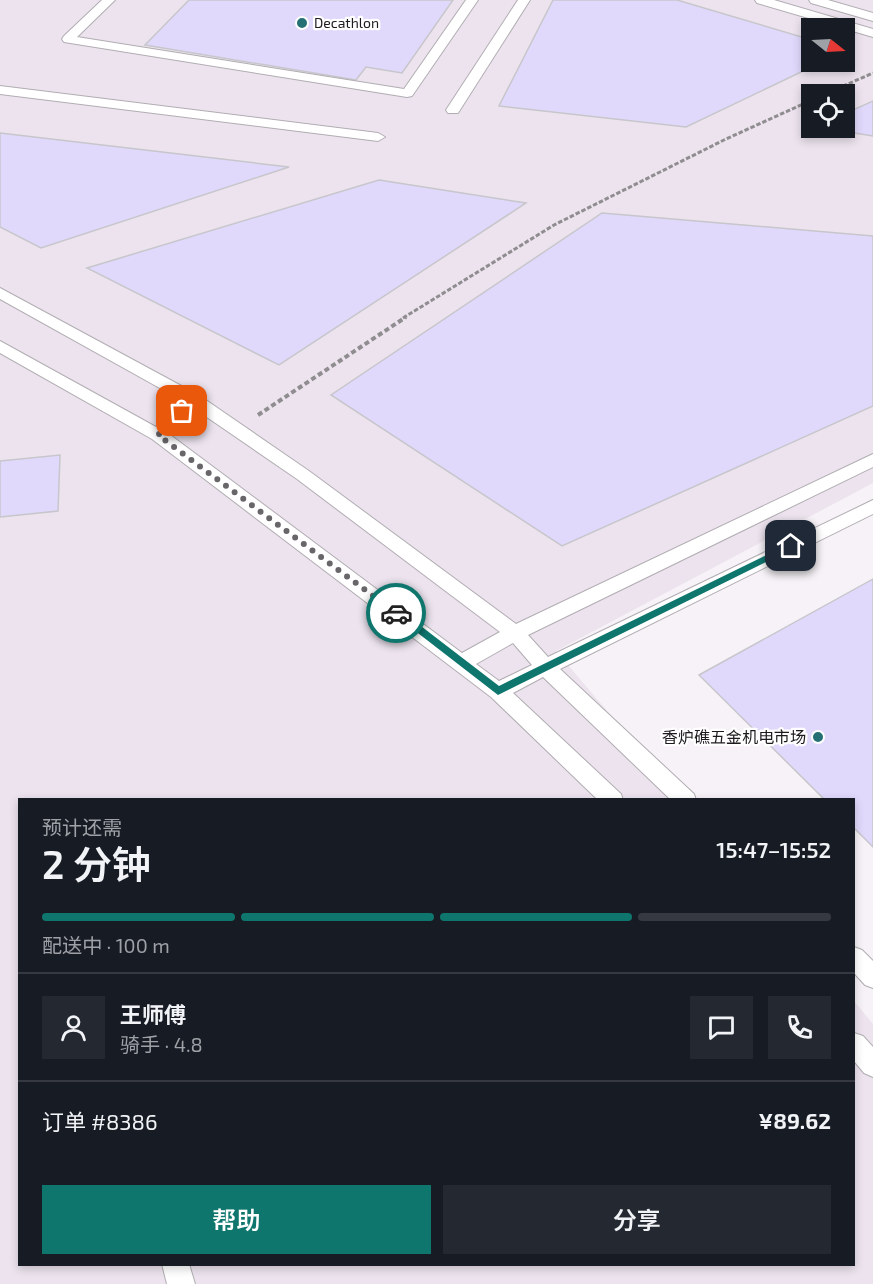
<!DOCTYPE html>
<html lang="zh">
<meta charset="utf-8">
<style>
:root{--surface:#171b24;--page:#242831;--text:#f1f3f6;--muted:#9ea1a6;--line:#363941;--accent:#0f766e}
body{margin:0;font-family:"Exo 2","Noto Sans SC",sans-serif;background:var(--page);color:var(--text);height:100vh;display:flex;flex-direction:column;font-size:22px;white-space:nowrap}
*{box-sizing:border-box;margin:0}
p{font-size:20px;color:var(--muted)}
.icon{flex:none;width:33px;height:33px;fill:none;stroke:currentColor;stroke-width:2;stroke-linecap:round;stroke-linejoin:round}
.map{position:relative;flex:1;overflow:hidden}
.sheet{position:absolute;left:18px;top:798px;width:837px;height:468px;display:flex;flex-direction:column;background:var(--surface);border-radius:0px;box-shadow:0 3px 9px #0003}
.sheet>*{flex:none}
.needle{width:39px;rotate:108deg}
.buttons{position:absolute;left:801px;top:18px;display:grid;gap:12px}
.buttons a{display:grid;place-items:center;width:54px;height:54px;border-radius:0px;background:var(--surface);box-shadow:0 3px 9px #0003;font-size:30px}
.pin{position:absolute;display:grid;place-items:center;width:51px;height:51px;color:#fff;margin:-26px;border-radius:12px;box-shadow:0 3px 9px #0006}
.courier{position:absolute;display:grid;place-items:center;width:60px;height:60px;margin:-30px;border:4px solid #0f766e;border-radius:50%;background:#fff;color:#222;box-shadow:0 2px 8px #0007}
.summary em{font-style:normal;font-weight:600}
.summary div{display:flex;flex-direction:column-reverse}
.summary{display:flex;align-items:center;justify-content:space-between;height:102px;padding:0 24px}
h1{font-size:39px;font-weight:600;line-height:45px}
.bar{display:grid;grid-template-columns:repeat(4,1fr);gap:9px 6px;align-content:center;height:72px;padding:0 24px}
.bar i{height:8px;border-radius:4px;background:var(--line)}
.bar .current{background:var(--accent)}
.bar p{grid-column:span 4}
.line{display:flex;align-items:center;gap:15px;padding:0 24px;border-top:2px solid var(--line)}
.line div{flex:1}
.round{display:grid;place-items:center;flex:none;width:63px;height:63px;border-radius:0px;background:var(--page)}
.cta{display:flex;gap:12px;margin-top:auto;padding:12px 24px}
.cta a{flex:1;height:69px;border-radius:0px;background:var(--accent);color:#fff;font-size:24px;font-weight:600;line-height:69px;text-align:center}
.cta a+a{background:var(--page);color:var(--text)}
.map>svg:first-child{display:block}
</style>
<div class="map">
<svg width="873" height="1284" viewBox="0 0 873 1284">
<rect width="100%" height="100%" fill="#f6f2f7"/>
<path fill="#ece3ee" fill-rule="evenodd" d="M0 0H873V483L556 651 682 799 20 800V1264H854V1001L873 1024V1284H0ZM812 28H844V62H812ZM812 94H844V128H812Z"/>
<g fill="#e1d9fc" stroke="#c7c6cb" stroke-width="1.5">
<polygon points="189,0 453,0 402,73 366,67 356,80 145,45"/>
<polygon points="553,0 677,0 812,40 812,62 822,62 686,127 499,106"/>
<polygon points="873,101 873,136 824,128 844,128 844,114"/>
<polygon points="0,133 289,167 41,248 0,227"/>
<polygon points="379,180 526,203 279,365 87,268"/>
<polygon points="602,213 873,236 873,406 562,546 331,395"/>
<polygon points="60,455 58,511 0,517 0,461"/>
<polygon points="873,579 873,847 854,828 854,800 825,800 699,675"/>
</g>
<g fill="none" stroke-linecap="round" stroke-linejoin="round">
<g stroke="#b1adb2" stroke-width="2">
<g id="lane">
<polygon points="102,0 115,0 77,37 404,89 466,0 478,0 412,96 407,97 64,42 62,39 64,36"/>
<polygon points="518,0 530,0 458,113 448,113 446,110"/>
<polygon points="755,0 774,0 873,29 873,37 757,3"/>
<polygon points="809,0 828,0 873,13 873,21 811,3"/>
<polygon points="0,86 378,133 385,137 378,141 0,94"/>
<path d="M0 288 200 396 309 471 516 624 873 454V467L528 635 548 657 873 500V514L560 669 694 794 696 800H671L543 677 513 693 621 794 623 800H598L491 697 152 439 0 353V341L156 427 183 401 0 299ZM195 409 297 479 500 632 462 653 169 434ZM513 643 532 665 499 681 476 664Z"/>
<polygon points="854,947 862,950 873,961 873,988 865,985 854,973"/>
<polygon points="854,1033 863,1036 873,1047 873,1077 864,1073 854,1061"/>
<polygon points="162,1264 189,1264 195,1284 167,1284"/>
</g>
</g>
<g stroke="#908d90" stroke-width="3" stroke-dasharray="4.5 2" stroke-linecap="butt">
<polyline points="825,94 873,73"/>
<polyline points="403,318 554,225 726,139 812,100"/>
</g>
<polyline stroke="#908d90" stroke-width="4" stroke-dasharray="5 3" stroke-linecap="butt" points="258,415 406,317"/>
<use href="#lane" fill="#fff" fill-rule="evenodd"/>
</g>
<polygon fill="#0f766e" points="791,543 796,546 794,548 498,695 392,613 393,610 400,610 499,686"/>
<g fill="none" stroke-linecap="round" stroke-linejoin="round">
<polyline stroke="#696669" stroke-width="6" stroke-dasharray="0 10.8" points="182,411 158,435 396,613"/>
</g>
<g fill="#257074" stroke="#fff" stroke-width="2">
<circle cx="302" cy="23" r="6"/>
<circle cx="818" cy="737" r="6"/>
</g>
<g text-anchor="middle" stroke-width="4.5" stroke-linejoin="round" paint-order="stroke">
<g font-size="14" fill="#1d1b1d" stroke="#fff" text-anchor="start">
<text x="314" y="28">Decathlon</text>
</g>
<g font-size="16" fill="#1d1b1d" stroke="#fff" text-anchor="end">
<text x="806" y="743">香炉礁五金机电市场</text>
</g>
</g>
</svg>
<div class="buttons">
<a><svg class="needle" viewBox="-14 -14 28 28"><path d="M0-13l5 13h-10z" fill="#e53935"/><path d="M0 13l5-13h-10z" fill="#9ea1a6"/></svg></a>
<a><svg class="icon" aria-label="locate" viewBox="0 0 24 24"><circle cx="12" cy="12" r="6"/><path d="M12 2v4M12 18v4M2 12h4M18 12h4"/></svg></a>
</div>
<div class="pin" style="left:182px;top:411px;background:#ea580c"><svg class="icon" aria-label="bag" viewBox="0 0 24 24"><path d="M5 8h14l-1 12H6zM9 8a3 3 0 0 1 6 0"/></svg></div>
<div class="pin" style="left:791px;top:546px;background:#1f2937"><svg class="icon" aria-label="home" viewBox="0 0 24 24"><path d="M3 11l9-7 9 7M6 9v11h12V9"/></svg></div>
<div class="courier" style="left:396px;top:613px"><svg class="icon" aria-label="car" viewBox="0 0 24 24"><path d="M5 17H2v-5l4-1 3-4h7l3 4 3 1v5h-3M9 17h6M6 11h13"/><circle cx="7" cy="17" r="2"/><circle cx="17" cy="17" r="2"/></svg></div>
<section class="sheet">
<div class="summary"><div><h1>2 分钟</h1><p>预计还需</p></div><em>15:47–15:52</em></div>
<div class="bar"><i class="current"></i><i class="current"></i><i class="current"></i><i></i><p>配送中 · 100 m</p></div>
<div class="line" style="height:108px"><a class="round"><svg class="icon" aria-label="person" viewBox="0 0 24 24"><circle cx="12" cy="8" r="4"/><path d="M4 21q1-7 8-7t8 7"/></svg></a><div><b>王师傅</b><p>骑手 · 4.8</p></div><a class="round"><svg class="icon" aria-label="chat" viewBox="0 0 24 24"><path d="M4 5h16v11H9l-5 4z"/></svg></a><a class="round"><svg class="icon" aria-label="phone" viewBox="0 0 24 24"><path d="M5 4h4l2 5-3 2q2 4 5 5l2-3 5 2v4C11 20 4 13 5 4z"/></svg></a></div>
<div class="line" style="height:78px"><div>订单 #8386</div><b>¥89.62</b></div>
<div class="cta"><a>帮助</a><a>分享</a></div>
</section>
</div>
